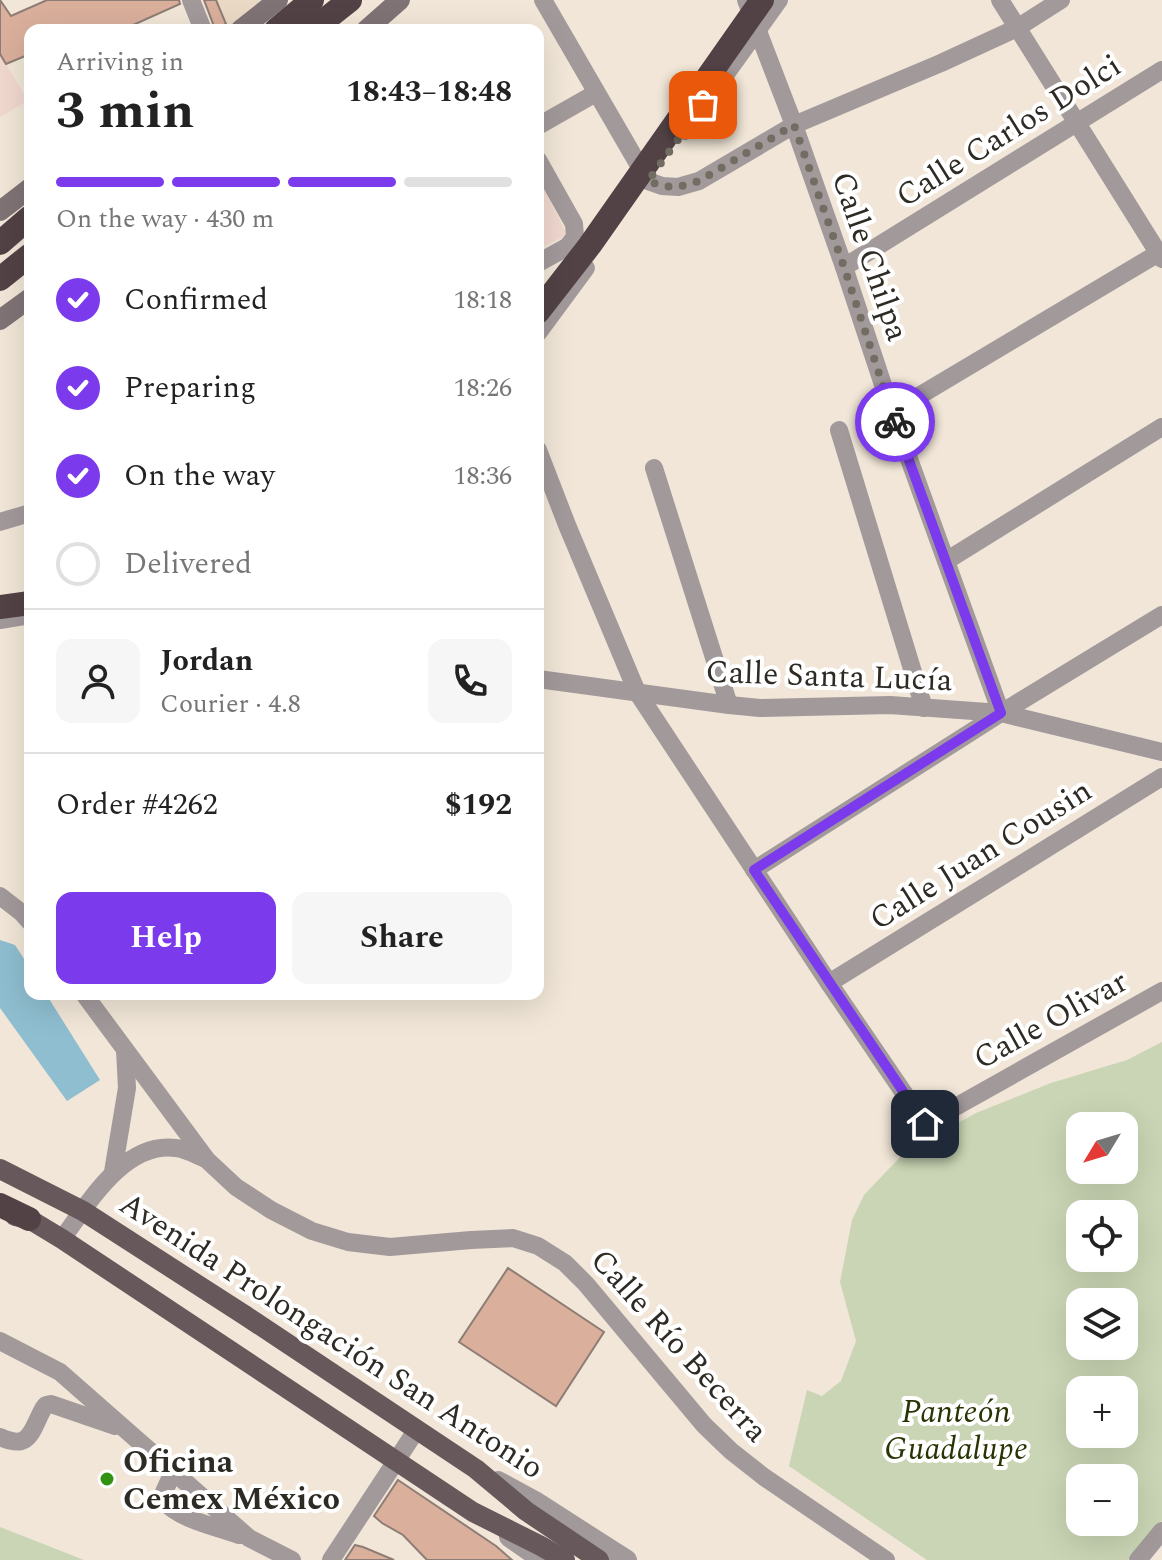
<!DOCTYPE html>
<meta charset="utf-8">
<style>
:root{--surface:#fff;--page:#f6f6f6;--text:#222;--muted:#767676;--line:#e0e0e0;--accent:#7c3aed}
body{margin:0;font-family:Spectral,serif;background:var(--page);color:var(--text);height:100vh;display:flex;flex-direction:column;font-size:30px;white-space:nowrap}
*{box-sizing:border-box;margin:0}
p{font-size:26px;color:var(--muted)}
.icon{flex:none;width:44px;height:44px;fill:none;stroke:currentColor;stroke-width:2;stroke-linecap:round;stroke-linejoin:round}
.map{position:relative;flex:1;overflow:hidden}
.side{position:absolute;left:24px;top:24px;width:520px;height:976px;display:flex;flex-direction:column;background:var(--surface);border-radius:16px;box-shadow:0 8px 32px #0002}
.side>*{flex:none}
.needle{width:52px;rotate:232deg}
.buttons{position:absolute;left:1066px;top:1112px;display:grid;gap:16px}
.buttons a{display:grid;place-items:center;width:72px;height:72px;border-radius:16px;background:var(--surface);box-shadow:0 8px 32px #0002;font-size:40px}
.pin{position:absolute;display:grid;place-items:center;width:68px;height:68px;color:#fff;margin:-34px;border-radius:16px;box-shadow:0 4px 12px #0006}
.courier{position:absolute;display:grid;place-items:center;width:80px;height:80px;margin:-40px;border:6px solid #7c3aed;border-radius:50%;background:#fff;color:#222;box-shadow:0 2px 10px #0007}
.summary em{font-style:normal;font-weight:700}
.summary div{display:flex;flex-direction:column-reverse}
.summary{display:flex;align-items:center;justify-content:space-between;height:136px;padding:0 32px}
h1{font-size:52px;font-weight:700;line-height:60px}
.bar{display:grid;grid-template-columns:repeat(4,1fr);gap:12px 8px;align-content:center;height:96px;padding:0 32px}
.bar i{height:10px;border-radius:6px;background:var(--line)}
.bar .selected{background:var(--accent)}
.bar p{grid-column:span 4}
.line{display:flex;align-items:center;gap:20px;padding:0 32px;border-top:2px solid var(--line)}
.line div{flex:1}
.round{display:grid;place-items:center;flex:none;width:84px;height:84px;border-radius:16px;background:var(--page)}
ol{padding:0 32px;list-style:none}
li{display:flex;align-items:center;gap:24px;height:88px}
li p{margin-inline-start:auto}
li .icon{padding:8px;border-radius:50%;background:var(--accent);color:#fff;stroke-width:4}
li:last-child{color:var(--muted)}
li i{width:44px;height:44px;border:4px solid var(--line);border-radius:50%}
.primary-button{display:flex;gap:16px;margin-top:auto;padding:16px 32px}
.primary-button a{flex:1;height:92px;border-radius:16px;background:var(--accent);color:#fff;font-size:32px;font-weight:700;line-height:92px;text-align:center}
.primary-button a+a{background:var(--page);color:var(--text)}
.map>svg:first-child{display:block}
</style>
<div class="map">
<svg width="1162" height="1560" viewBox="0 0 1162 1560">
<rect width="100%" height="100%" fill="#f1e6d7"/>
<g fill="#f1d8cf">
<polygon points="0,54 28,101 0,117"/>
<polygon points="538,176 567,235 538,249"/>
</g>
<polygon fill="#eadac5" points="203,0 267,0 228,30 215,29"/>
<g fill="#c9d5b4" fill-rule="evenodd">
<path d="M1162 1042V1521L1128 1560H927L789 1466 807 1390 822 1396 841 1381 856 1341 840 1282 852 1220 864 1195 904 1153 976 1113 1051 1083 1127 1060ZM1080 1126H1124V1170H1080ZM1080 1214H1124V1258H1080ZM1080 1302H1124V1346H1080ZM1080 1390H1124V1434H1080ZM1080 1478H1124V1522H1080Z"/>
<polygon points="0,1527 84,1560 0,1560"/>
</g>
<polygon fill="#8ebed0" points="0,940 15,945 30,968 30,994 46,994 100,1080 67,1101 0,1008"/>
<g fill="#dab09c" stroke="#8e7d75" stroke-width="2">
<polygon points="0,0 11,16 47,0 179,0 180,4 122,30 30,30 30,54 6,64 0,54"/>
<polygon points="204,0 216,0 226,24 215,29"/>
<polygon points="508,1268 604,1332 556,1406 459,1342"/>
<polygon points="398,1480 496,1546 512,1560 427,1560 403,1535 382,1523 374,1516"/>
<polygon points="355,1545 363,1547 394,1560 345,1560"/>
</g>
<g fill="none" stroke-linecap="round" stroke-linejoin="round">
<g stroke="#a2999b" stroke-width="18">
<polyline points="191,0 203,30"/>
<polyline points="543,0 648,181 662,186 678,187 699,181 794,125 941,63 1017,28 1061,0"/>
<polyline points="746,0 794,125 844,267 892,412 1001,713"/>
<polyline points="1000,0 1162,259"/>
<polyline points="538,126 596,93"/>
<polyline points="685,131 779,0"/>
<polyline points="538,160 574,224 575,237 567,247 538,263"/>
<polyline points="844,267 1162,70"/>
<polyline points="538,333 586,268"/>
<polyline points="892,412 1162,251"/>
<polyline points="839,430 924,708"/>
<polyline points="538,450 567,525 637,692 829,983 925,1124 1162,991"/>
<polyline points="654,468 729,705"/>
<polyline points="0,522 30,513"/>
<polyline points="946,561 1162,427"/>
<polyline points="0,620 30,615"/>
<polyline points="538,679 729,705 760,708 890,705 1001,713 1162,752"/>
<polyline points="754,870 1001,713 1162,615"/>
<polyline points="0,896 22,913 30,922"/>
<polyline points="829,983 1162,777"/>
<polyline points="84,994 207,1160 236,1187 271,1210 312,1231 348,1242 390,1247 471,1240 513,1238 538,1246 565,1263 586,1284 704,1425 731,1451 764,1477 886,1560"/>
<polyline points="113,1172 127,1088 125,1050"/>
<path d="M62 1239C88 1204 124 1141 176 1148 186 1149 196 1155 206 1159"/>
<polyline points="0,1341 60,1372 249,1538 292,1560"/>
<path d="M0 1437C30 1451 31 1431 43 1409L46 1405 51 1404 115 1426"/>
<path d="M173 1472 164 1492V1501C178 1519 217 1527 239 1535"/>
<polyline points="331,1560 417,1429"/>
<polyline points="1138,1560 1162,1531"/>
</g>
<g stroke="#a2999b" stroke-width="20">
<polyline points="498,1481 535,1501 627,1560"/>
<polyline points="509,1537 542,1560"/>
</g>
<g stroke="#7f7376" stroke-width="20">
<polyline points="240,30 278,0"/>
<polyline points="366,30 400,0"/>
<polyline points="0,211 30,188"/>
<polyline points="0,320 30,298"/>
</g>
<g stroke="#67585c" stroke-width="20">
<polyline points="0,1169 83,1211 246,1316 476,1469 526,1511 599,1560"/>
<polyline points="15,1216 29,1219 62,1239 473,1512 541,1546 565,1560"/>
</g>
<g stroke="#524246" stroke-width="24">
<polyline points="276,30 312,0"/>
<polyline points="312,30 350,0"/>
<polyline points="0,243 30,217"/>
<polyline points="0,279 30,255"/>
<polyline points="0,607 30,603"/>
<polyline points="0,1205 29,1219"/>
</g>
<polyline stroke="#524246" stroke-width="24" points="538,312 590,245 762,0"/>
</g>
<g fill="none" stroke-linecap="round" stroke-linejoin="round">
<polyline stroke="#726c63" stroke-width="8" stroke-dasharray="0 14.4" points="703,105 648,181 662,186 678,187 699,181 794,125 844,267 895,422"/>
<polyline stroke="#7c3aed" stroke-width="10" points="895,422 1001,713 754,870 925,1124"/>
</g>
<circle fill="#319311" stroke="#fff" stroke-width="3" cx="107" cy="1479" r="8"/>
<g text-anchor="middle" stroke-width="8" stroke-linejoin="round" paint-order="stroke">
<g font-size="32" fill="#2e2a24" stroke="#fff">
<text transform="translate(1008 130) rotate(-32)" y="11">Calle Carlos Dolci</text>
<text transform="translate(871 256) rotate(71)" y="11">Calle Chilpa</text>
<text transform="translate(829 675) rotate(2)" y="11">Calle Santa Lucía</text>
<text transform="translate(980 854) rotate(-32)" y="11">Calle Juan Cousin</text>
<text transform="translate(1050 1019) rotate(-29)" y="11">Calle Olivar</text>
<text transform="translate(332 1335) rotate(33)" y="11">Avenida Prolongación San Antonio</text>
<text transform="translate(680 1345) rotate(48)" y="11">Calle Río Becerra</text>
</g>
<g font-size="32" font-style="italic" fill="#293405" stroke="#fff">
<text x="956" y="1422">Panteón<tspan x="956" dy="37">Guadalupe</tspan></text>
</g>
<g font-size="32" font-weight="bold" fill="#2e2a24" stroke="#fff" text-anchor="start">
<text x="123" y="1472">Oficina<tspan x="123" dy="37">Cemex México</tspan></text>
</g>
</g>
</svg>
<div class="buttons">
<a><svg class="needle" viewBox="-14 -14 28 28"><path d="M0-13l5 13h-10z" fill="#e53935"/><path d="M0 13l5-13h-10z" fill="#767676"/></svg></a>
<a><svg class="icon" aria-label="locate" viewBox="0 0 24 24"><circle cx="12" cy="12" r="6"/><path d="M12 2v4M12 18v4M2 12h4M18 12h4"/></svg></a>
<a><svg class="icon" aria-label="layers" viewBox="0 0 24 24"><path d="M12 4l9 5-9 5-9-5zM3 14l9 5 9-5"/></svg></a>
<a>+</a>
<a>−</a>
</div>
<div class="pin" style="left:703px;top:105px;background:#ea580c"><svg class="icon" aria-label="bag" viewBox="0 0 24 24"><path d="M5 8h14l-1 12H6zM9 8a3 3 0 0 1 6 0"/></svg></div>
<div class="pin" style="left:925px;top:1124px;background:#1f2937"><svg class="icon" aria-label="home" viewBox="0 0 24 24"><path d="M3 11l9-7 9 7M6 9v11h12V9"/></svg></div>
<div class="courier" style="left:895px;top:422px"><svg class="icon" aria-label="bike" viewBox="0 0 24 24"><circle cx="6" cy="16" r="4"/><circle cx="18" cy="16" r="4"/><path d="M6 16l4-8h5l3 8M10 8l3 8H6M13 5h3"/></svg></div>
<section class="side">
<div class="summary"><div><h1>3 min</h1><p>Arriving in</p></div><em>18:43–18:48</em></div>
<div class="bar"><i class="selected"></i><i class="selected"></i><i class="selected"></i><i></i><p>On the way · 430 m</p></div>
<ol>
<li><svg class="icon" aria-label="check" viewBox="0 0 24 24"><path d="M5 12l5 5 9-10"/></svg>Confirmed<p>18:18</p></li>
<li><svg class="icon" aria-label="check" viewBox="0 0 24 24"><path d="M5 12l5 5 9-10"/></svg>Preparing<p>18:26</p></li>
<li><svg class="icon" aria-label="check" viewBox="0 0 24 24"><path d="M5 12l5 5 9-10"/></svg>On the way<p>18:36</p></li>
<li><i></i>Delivered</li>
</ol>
<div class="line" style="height:144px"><a class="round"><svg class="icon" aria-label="person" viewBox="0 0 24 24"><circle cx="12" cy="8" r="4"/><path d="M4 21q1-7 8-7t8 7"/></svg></a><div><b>Jordan</b><p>Courier · 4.8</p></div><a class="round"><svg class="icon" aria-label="phone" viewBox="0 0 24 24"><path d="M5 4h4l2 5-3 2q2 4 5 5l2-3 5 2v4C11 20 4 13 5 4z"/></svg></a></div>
<div class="line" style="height:104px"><div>Order #4262</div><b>$192</b></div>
<div class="primary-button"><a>Help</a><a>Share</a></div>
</section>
</div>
